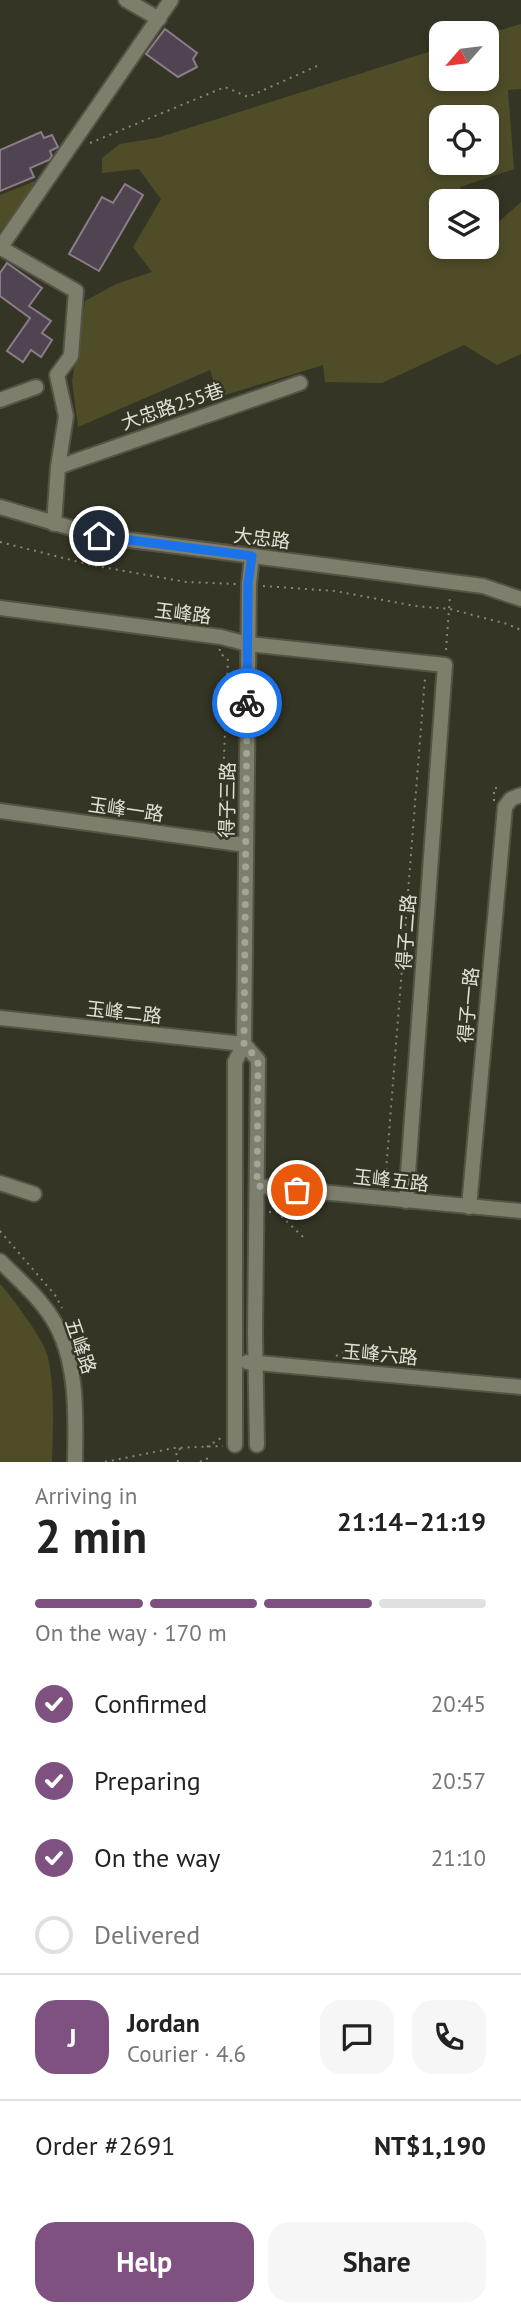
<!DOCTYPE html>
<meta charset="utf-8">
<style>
:root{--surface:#fff;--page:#f6f6f6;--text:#222;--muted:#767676;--line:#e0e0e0;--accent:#7f5180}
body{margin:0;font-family:"PT Sans","Noto Sans TC",sans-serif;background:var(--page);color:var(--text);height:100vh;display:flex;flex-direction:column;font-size:26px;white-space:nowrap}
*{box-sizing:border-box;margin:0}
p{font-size:23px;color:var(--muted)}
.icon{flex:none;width:38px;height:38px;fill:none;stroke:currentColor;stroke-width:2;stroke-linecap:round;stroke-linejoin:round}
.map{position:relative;height:1462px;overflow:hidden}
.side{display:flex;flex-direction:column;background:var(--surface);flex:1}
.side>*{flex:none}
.needle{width:46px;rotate:242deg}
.buttons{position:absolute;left:429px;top:21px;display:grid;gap:14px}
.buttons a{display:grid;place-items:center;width:70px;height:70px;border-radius:14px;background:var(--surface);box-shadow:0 4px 10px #0003;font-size:35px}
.pin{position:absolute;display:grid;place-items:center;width:60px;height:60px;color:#fff;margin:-30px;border:4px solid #fff;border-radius:50%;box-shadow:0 2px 7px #0007}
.courier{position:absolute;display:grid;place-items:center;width:70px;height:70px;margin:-35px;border:5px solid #1a73e8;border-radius:50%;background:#fff;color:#222;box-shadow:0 2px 9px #0007}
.overview em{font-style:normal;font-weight:800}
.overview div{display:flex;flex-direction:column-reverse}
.overview{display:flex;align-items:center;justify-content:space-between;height:119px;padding:0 35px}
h1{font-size:46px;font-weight:800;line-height:52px}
.bar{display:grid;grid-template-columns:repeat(4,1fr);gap:10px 7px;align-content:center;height:84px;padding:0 35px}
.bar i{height:9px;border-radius:5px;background:var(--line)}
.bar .active{background:var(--accent)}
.bar p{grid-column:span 4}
.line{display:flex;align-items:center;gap:18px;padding:0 35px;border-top:2px solid var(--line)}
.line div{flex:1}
.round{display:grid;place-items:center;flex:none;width:74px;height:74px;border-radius:21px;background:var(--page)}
ol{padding:0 35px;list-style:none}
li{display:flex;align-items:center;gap:21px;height:77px}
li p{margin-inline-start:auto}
li .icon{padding:7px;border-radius:50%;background:var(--accent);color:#fff;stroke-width:4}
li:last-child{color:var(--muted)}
li i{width:38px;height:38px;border:4px solid var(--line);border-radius:50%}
.primary-button{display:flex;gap:14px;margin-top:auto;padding:14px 35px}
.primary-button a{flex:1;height:80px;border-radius:21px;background:var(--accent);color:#fff;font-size:28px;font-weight:800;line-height:80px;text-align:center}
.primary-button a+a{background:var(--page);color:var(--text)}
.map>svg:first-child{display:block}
</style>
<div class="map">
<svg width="521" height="1462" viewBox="0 0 521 1462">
<rect width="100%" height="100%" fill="#353525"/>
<g fill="#4f4d28" fill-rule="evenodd">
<path d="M521 24V89L508 90 514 169 460 187 464 201H441V247H486L487 226 492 228 521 202V354L497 365 464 345 382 383 325 382 323 365 219 397 210 370 78 427 72 381 85 301 116 284 152 272 133 247 161 199 139 169 102 173V158L120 144 157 138 441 48V79H486L487 34ZM441 117H486V163H441Z"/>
<polygon points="38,180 0,232 0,195"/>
<path d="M0 1284C12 1297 45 1341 48 1357 55 1389 53 1430 52 1462H0Z"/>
</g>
<g fill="#514451" stroke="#8a7c8a" stroke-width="2">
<polygon points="165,29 197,53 193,59 197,67 178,77 146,54"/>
<polygon points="41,132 44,138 52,135 58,147 50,151 52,156 49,160 30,168 34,177 0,191 0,150"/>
<polygon points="125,184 143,195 99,271 69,254 102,197 113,203"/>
<polygon points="7,263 42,288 29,306 51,321 42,333 52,340 41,357 31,350 23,362 7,351 30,318 0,296 0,273"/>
</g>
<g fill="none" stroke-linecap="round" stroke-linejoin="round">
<g stroke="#545345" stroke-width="18">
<g id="minor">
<polyline points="126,0 159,19"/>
<polyline points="0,248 171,0"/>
<polyline points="1,248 76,291 71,356 57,375 66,416 58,467 54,524"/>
<polyline points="0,400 36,387"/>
<polyline points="58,467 300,383"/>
<polyline points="0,507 99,536 483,586 521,599"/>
<polyline points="0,608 221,637 248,644 445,665 406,1201"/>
<polyline points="0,811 246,845"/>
<polyline points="0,1018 244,1044"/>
<polyline points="244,1044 258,1060 255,1333 257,1445"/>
<polyline points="0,1183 34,1194"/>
<polyline points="257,1186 521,1211"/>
<polyline points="469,1207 505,807 511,799 521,795"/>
<path d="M0 1261C18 1279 38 1296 52 1318 78 1358 76 1416 75 1462"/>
<polyline points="247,1362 521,1387"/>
<polyline points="235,1445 235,1062 244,1044 249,584 252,556"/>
</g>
</g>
<g stroke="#87877a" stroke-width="2" stroke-dasharray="2 5" stroke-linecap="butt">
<polyline points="90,143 225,87 248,97 317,66"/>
<polyline points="0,542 91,565 186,582 236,584"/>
<polyline points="263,586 335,591 415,606 450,609 507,624 521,630"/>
<polyline points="220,649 219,652 228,660 221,828"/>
<polyline points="446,650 450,596"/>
<polyline points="494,801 494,788 502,788"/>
<polyline points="388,1184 386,1171 425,677"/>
<polyline points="269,1212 277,1212 303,1237"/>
<polyline points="0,1231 55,1295 62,1308"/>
<polyline points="336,1356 343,1352 353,1358"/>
<polyline points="207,1447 221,1438"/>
<polyline points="105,1462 174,1448 223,1446"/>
<polyline points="178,1462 176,1452 181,1448"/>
<polyline points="200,1462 204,1459 213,1458"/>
</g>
<use href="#minor" stroke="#7e7e6c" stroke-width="14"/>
</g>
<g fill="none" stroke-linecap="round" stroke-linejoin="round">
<polyline stroke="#a4a498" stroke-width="7" stroke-dasharray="0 12.6" points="247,703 244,1044 258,1060 257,1186 297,1190"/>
<polyline stroke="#1a73e8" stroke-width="9" points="99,536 252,556 248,584 247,703"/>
</g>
<g text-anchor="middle" stroke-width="5" stroke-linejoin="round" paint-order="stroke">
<g font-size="19" fill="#e0e0d6" stroke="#353525">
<text transform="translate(172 406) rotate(-19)" y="7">大忠路255巷</text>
<text transform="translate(262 538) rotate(7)" y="7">大忠路</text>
<text transform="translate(183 613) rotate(7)" y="7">玉峰路</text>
<text transform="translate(227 800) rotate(-89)" y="7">得子三路</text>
<text transform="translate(126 809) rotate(8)" y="7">玉峰一路</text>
<text transform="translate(406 932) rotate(-86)" y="7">得子二路</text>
<text transform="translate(468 1005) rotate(-85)" y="7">得子一路</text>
<text transform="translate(124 1012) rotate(6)" y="7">玉峰二路</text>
<text transform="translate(391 1180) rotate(6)" y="7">玉峰五路</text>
<text transform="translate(81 1346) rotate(71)" y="7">五峰路</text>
<text transform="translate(380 1354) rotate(5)" y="7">玉峰六路</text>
</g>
</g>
</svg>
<div class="buttons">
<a><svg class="needle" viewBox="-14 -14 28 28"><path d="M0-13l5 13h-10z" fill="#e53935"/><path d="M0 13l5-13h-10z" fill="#767676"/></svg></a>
<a><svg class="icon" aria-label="locate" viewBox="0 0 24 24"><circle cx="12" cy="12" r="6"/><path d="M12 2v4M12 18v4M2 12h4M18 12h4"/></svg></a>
<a><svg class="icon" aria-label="layers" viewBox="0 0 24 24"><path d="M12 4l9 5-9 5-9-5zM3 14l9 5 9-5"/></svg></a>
</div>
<div class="pin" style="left:297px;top:1190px;background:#ea580c"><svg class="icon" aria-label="bag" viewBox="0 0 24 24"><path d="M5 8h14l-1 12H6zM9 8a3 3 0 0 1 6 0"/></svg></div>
<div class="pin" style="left:99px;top:536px;background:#1f2937"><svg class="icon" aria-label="home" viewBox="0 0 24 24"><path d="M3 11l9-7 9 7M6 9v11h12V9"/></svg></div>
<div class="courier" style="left:247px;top:703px"><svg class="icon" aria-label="bike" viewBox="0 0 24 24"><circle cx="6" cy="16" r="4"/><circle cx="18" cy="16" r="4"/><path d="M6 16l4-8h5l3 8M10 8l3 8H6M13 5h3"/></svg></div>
</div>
<section class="side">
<div class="overview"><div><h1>2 min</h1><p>Arriving in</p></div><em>21:14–21:19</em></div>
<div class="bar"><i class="active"></i><i class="active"></i><i class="active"></i><i></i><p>On the way · 170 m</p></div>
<ol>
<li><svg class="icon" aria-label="check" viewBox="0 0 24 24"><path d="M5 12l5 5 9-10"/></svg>Confirmed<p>20:45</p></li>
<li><svg class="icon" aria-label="check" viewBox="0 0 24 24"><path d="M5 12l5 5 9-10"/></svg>Preparing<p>20:57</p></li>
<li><svg class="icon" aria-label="check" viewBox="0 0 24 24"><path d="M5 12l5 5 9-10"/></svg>On the way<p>21:10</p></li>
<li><i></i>Delivered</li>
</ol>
<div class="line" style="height:126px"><b class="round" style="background:var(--accent);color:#fff">J</b><div><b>Jordan</b><p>Courier · 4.6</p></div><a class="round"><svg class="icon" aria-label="chat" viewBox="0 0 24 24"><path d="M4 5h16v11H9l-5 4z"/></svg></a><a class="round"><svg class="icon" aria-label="phone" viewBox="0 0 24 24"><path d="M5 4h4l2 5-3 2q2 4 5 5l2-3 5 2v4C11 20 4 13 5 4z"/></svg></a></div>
<div class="line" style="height:91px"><div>Order #2691</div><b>NT$1,190</b></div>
<div class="primary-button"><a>Help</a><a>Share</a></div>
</section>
